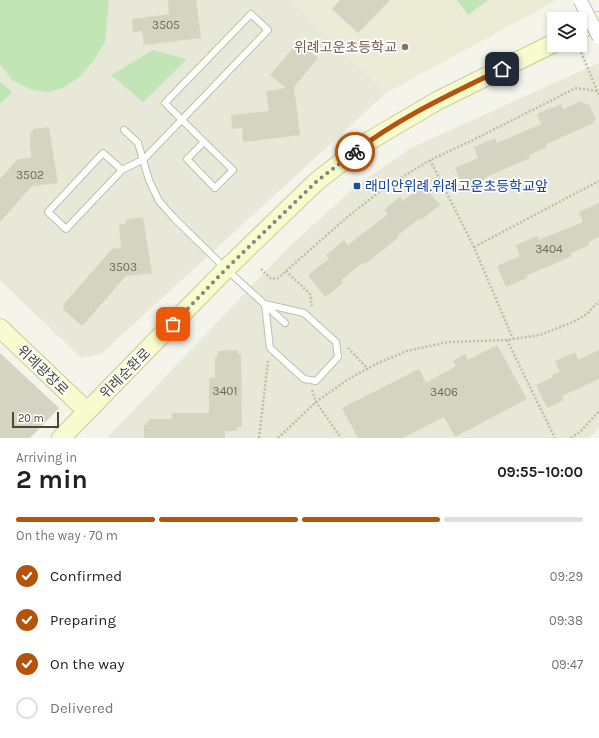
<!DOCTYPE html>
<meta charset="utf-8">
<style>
:root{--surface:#fff;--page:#f2f2f2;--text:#202124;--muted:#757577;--line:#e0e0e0;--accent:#b45309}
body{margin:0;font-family:Karla,"Noto Sans KR",sans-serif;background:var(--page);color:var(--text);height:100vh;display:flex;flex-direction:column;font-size:15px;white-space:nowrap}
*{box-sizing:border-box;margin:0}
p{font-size:13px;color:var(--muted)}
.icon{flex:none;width:22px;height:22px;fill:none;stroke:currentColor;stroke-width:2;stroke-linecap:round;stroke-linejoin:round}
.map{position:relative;height:438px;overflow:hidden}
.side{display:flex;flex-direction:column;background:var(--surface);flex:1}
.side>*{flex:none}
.tools{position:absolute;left:547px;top:12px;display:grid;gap:8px}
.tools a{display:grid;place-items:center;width:40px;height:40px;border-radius:0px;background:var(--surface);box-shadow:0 2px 6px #0003;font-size:20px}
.scale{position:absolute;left:12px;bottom:10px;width:47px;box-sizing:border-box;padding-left:4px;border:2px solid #484739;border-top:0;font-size:11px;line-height:14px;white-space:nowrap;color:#484739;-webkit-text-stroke:3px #fff;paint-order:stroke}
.pin{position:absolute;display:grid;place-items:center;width:34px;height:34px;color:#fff;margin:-17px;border-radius:8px;box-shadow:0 2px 6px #0006}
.courier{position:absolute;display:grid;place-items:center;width:40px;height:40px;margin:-20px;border:3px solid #b45309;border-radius:50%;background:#fff;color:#222;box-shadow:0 1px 5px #0007}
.headline em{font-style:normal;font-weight:700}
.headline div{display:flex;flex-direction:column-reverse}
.headline{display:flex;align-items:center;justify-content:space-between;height:68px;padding:0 16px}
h1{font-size:26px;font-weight:700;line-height:30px}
.bar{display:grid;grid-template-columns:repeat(4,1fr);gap:6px 4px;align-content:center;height:48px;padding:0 16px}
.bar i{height:5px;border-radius:3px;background:var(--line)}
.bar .active{background:var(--accent)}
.bar p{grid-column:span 4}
ol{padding:0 16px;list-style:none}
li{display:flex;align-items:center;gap:12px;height:44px}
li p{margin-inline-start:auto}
li .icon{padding:4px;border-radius:50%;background:var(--accent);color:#fff;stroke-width:4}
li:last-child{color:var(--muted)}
li i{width:22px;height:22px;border:2px solid var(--line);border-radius:50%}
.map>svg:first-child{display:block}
</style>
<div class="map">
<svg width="599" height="438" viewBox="0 0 599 438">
<rect width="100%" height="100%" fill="#f4f4eb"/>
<g fill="#e8e8d9">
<polygon points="0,0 290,0 386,93 101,354 81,358 0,280"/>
<polygon points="596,64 599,64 599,427 589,438 107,438 286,250 357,185 411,148"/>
</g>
<polygon fill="#ececd6" points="290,0 557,0 386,93"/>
<g fill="#c2e5b6">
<polygon points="0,0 109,0 105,42 93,61 80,77 63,88 48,92 32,90 12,80 0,64"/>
<polygon points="457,0 488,0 468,15"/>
<polygon points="153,50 187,59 143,102 111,75"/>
<polygon points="0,82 12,92 0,104"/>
</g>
<g fill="#d5d3c1">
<polygon points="168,0 196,0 201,38 144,45 142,31 133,32 132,19 169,14"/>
<polygon points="340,0 390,0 358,33 332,9"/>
<polygon points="298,42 318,58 294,87 300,135 243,142 242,128 232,129 231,115 269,111 266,91 286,88 270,75"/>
<polygon points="582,101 583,104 586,103 587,105 589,104 596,120 593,121 594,123 546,144 547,147 529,155 530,158 484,178 485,180 464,190 455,168 478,158 474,147 495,138 497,143 541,124 537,114 561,104 563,109"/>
<polygon points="49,127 58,183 32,186 0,222 0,179 18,159 31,158 30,134 34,129"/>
<polygon points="423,185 440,205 421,220 420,218 397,236 399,237 365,264 364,262 341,280 343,283 325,297 308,275 329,259 326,255 344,240 348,245 388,214 384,210 400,197 403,201"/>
<polygon points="599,203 599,237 588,242 589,245 571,253 572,256 526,276 527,278 506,287 497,266 520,256 516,245 537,236 539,240 583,222 579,212"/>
<polygon points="143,217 152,273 126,276 82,326 63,309 65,307 63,305 112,249 121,248 119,224 124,224 128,219"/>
<polygon points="497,345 527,399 455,437 444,417 403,438 358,438 342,408 419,369 426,383 456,366 453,361 465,354 468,360"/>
<polygon points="238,350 238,354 241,354 242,427 237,427 237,431 225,431 225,438 144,438 144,425 146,425 147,422 149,422 149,419 172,419 172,413 209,413 209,378 215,377 215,357 217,357 218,351"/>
<polygon points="599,350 599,379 562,396 564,400 547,408 536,385 553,377 552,375 560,372 555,361 575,352 578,360"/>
<polygon points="0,353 59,408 30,438 0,438"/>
</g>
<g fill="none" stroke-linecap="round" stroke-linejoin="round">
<g stroke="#bfbfad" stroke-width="8">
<g id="lane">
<polyline points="124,130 138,143 149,180 159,201 174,218 226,269 285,323"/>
<path d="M122 170 103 153 48 212 66 229 122 170 144 159 268 30 251 14 165 103C188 126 210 148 233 170L215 188 187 159 204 142"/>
<polygon points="265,304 304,313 336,342 338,357 316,381 304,379 270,348"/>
</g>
</g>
<g stroke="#c8cb99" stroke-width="20">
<g id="secondary">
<polyline points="580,30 599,21"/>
<polyline points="0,328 87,411"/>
<polyline points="61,438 226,269 317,181 369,141 437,101 554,43"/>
</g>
</g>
<g stroke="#c0bfa0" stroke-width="2.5" stroke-dasharray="2 2" stroke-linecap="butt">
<polyline points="578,45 599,95"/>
<polyline points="430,160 474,247 513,339"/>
<polyline points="474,247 599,181"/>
<polyline points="261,269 271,279 278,278 345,219 383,189 430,160 471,141 576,88 597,91"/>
<polyline points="286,271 310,294 312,306"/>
<polyline points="507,340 555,438"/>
<polyline points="348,348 368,369"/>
<polyline points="312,390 316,402 341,438"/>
<polyline points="259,438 268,361"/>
<polyline points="278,438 316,402 347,380 376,364 407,351 448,342 507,340 540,335 573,322 587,314 599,301"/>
<polyline points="571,438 581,431 599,411"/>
</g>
<use href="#lane" stroke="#fff" stroke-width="6"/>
<use href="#secondary" stroke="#f8fbcd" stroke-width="18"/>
<g stroke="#bfbfad" stroke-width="15" stroke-linecap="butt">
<polyline id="street-bridge" points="580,0 599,37"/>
</g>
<use href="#street-bridge" stroke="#fff" stroke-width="13"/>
</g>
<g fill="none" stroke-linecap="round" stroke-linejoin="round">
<polyline stroke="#848477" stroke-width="4" stroke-dasharray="0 7.2" points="173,324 226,269 317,181 355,152"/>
<path stroke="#b45309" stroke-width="5" d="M355 152C398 118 453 93 502 69"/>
</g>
<circle fill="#8d6e63" stroke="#fff" stroke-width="1.5" cx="405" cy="47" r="4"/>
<rect fill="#1a4fb4" stroke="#fff" stroke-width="1.5" x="353" y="182" width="8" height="8" rx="2"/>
<g text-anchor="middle" stroke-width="3.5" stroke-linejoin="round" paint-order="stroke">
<g font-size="12" fill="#6b6a5b">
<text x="166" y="29">3505</text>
<text x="30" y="179">3502</text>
<text x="549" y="253">3404</text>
<text x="123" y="271">3503</text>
<text x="225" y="395">3401</text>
<text x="444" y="396">3406</text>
</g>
<g font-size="14" fill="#785e54" stroke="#fff" text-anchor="end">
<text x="397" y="52">위례고운초등학교</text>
</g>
<g font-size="14" fill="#164399" stroke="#fff" text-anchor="start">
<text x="365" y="191">래미안위례.위례고운초등학교앞</text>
</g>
<g font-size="14" fill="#484739" stroke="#fff">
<text transform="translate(43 370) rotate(44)" y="5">위례광장로</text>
<text transform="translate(125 373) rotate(-45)" y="5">위례순환로</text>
</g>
</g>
</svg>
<div class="tools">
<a><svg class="icon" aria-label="layers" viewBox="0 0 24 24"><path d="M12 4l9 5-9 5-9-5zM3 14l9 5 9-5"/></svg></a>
</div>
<div class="scale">20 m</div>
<div class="pin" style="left:173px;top:324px;background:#ea580c"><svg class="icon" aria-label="bag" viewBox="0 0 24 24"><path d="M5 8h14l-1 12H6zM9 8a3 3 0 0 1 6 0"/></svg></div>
<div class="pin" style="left:502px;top:69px;background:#1f2937"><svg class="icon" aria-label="home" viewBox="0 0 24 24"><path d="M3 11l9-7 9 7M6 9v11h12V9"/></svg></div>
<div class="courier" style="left:355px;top:152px"><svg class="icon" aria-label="bike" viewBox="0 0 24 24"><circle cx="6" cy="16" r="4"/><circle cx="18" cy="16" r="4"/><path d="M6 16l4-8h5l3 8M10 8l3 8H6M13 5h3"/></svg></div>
</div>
<section class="side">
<div class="headline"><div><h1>2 min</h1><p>Arriving in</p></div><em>09:55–10:00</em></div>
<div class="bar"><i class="active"></i><i class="active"></i><i class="active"></i><i></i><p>On the way · 70 m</p></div>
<ol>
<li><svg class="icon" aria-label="check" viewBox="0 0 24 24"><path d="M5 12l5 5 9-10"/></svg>Confirmed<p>09:29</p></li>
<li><svg class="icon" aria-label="check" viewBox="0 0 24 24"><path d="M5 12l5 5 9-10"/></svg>Preparing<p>09:38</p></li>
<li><svg class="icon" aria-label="check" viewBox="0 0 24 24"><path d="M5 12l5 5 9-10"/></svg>On the way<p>09:47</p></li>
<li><i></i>Delivered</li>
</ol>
</section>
